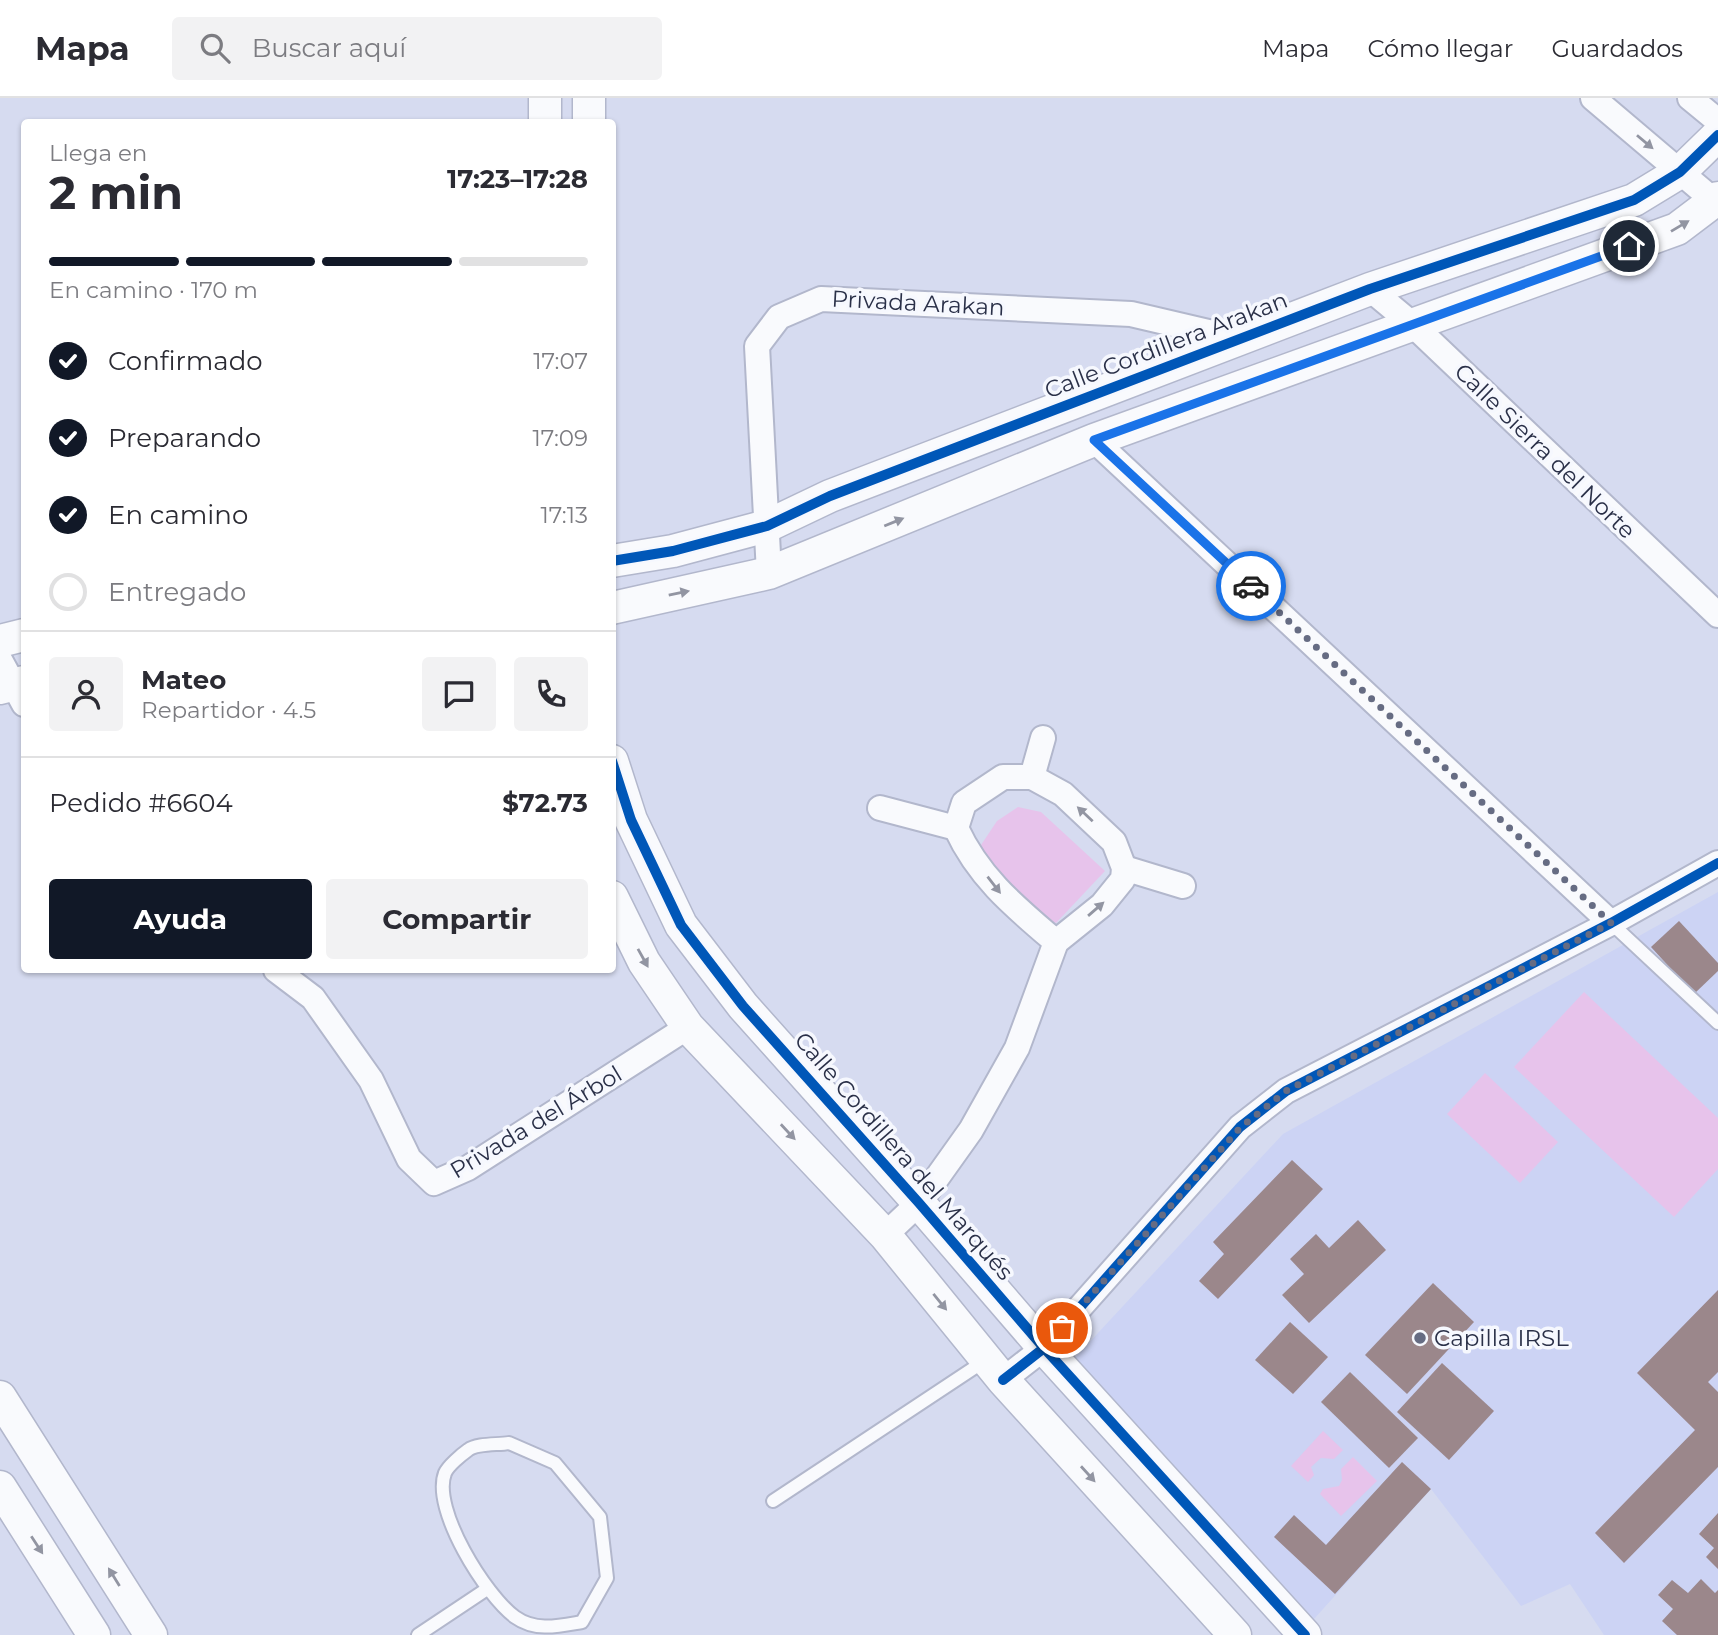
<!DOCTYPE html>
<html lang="es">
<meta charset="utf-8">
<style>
:root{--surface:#fff;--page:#f2f2f3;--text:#2b2b33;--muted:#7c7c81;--line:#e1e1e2;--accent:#111827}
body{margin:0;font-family:Montserrat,sans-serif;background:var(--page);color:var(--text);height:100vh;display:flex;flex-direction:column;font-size:26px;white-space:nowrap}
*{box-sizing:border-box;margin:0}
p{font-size:23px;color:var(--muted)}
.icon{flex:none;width:38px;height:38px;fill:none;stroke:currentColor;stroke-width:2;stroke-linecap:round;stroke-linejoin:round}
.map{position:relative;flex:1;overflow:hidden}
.side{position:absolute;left:21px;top:21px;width:595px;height:854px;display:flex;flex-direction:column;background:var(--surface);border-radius:7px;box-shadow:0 2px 5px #0004}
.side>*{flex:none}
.pin{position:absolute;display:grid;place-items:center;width:60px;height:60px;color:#fff;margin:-30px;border:4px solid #fff;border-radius:50%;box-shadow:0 2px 7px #0007}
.courier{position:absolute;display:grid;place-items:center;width:70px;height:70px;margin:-35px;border:5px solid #1a73e8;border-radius:50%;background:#fff;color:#222;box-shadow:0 2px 9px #0007}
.headline em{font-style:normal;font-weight:700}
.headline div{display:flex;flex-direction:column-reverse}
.headline{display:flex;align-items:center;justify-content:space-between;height:119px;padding:0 28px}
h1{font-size:46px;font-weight:700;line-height:52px}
.bar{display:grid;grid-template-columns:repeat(4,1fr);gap:10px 7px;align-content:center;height:84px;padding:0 28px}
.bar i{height:9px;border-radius:5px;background:var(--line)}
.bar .current{background:var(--accent)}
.bar p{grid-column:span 4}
.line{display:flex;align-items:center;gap:18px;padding:0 28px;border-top:2px solid var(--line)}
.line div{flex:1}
.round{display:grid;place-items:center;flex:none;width:74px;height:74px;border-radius:7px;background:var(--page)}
ol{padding:0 28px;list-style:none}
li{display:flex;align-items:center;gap:21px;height:77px}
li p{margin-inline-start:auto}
li .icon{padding:7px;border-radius:50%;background:var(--accent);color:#fff;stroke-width:4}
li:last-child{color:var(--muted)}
li i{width:38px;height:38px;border:4px solid var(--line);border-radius:50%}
.button{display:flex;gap:14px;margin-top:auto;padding:14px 28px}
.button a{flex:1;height:80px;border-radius:7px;background:var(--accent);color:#fff;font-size:28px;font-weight:700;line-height:80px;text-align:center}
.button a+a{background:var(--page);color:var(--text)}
header{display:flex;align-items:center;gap:42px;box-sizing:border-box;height:98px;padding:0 35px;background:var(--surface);border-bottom:2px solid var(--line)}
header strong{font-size:33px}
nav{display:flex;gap:38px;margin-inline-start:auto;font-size:24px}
.search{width:490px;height:63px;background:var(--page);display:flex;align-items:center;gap:18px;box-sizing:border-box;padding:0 24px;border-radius:7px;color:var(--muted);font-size:26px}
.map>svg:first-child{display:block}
</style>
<header>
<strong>Mapa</strong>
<div class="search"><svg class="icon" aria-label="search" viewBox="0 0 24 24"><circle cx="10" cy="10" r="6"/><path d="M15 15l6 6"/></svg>Buscar aquí</div>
<nav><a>Mapa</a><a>Cómo llegar</a><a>Guardados</a></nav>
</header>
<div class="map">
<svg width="1718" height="1537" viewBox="0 0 1718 1537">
<rect width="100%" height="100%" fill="#d6dbf0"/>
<polygon fill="#ccd3f4" points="1718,794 1718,1537 1604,1537 1570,1486 1521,1508 1431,1391 1314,1521 1071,1264 1283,1036"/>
<g fill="#e7c3eb">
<polygon points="1018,709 1041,714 1105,773 1056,825 1025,810 987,767 981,747 997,723"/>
<polygon points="1584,894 1718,1020 1718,1071 1674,1119 1514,969"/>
<polygon points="1485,975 1558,1044 1520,1085 1447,1016"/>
<polygon points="1323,1333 1343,1352 1334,1361 1321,1360 1311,1369 1314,1377 1308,1384 1291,1368"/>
<polygon points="1353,1359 1377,1383 1341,1418 1320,1396 1323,1391 1339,1388 1342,1382 1341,1371"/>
</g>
<g fill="#9b878b">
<polygon points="1679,823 1718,865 1718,873 1694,896 1651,849"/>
<polygon points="1292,1062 1323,1091 1218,1201 1199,1183 1224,1156 1213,1144"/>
<polygon points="1358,1122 1386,1152 1309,1225 1282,1197 1304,1176 1290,1161 1316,1136 1329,1150"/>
<polygon points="1433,1185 1474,1224 1407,1296 1365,1257"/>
<polygon points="1718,1192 1718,1274 1708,1284 1718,1294 1718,1369 1624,1465 1595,1435 1695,1332 1637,1275"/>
<polygon points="1290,1224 1328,1259 1293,1296 1255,1262"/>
<polygon points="1442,1265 1494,1313 1449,1362 1397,1314"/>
<polygon points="1350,1274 1418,1340 1389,1370 1321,1304"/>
<polygon points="1402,1364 1431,1391 1335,1496 1274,1439 1294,1417 1326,1447"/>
<polygon points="1718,1415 1718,1471 1706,1459 1714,1450 1699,1436"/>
<polygon points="1701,1481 1715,1495 1718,1492 1718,1537 1677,1537 1662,1523 1673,1511 1658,1497 1672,1482 1688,1495"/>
</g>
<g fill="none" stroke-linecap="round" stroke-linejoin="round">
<g stroke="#b2b7cc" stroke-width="16">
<g id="service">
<polyline points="1611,825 1718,925"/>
<path d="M509 1345 555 1365 600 1419 607 1480 582 1524C559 1528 536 1534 515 1519 486 1498 431 1411 445 1375 448 1368 461 1357 468 1352 477 1345 498 1347 509 1345Z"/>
<polyline points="773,1403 986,1262"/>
<polyline points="418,1537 487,1491"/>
</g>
</g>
<g stroke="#b2b7cc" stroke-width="28">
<g id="minor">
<polyline points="1593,0 1718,106"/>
<polyline points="1690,0 1718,23"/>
<polyline points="1370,191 1412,226 1718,517"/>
<polyline points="1094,342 1611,825"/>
<polyline points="769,475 757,248 779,219 821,201 1131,216 1238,241"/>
<polyline points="0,562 24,606"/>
<polyline points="1032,679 1043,640"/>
<polyline points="880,710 956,730"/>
<polyline points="1124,770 1183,788"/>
<polyline points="276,872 313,900 371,982 409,1061 434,1085 468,1070 688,929"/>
<path d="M885 1137 919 1105 971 1032 1017 950 1056 844 1102 807 1123 781 1124 770 1114 744 1063 696 1032 679H1003L964 705 956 730C979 780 1015 809 1056 844"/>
<polyline points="1003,1282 1044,1250 1240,1029 1286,993 1611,825 1718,765"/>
</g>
</g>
<g stroke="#b2b7cc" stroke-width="35">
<g id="tertiary">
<polyline points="545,24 545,0"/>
<polyline points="589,24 589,0"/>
<polyline points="612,463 673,453 767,428 830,398 1370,191 1634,102 1680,74 1718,37"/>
<polyline points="612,510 769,475 1094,342 1677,131 1718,100"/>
<polyline points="0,543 24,537"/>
<polyline points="0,590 24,584"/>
<polyline points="612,663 631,722 681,827 743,908 919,1105 1044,1250 1305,1537"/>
<polyline points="612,799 644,864 688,929 885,1137 1003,1282 1235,1537"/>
<polyline points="0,1299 151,1537"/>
<polyline points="0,1389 94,1537"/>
</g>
</g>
<use href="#service" stroke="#f9fafd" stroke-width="12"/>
<use href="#minor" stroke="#f9fafd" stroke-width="24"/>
<use href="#tertiary" stroke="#f9fafd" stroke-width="32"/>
<g stroke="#f6f8fe" stroke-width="15">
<g id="cycleway">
<polyline points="612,463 673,453 767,428 830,398 1370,191 1634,102 1680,74 1718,37"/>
<polyline points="612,663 631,722 681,827 743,908 919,1105 1044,1250 1305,1537"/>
<polyline points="1003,1282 1044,1250 1240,1029 1286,993 1611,825 1718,765"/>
</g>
</g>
<use href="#cycleway" stroke="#0057b8" stroke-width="10"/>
</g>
<defs><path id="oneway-solid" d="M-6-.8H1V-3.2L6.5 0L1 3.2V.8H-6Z" transform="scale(1.75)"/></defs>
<g fill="#9295a2">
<use href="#oneway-solid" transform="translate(1645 44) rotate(40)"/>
<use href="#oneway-solid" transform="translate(1680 128) rotate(-31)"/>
<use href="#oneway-solid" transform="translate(894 424) rotate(-22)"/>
<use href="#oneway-solid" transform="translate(679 495) rotate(-12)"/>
<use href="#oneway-solid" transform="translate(1085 716) rotate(-137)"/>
<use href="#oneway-solid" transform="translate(994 787) rotate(52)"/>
<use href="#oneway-solid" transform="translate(1096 811) rotate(-41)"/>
<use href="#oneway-solid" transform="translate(643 860) rotate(61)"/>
<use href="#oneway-solid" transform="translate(788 1034) rotate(47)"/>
<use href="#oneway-solid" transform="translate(940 1204) rotate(51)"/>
<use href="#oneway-solid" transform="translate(1088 1376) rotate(48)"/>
<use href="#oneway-solid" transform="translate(37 1447) rotate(57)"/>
<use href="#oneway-solid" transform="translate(114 1479) rotate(-122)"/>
</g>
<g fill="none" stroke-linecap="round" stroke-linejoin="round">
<polyline stroke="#666c83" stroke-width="7" stroke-dasharray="0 12.6" points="1062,1230 1240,1030 1286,993 1611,825 1251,488"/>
<polyline stroke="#1a73e8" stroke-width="9" points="1251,488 1094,342 1629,148"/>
</g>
<circle fill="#666c83" stroke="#f6f8fe" stroke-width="2.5" cx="1420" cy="1240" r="7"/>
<g text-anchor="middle" stroke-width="7" stroke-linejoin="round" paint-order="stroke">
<g font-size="23" fill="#2a3048" stroke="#f6f8fe">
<text transform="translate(918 205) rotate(3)" y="8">Privada Arakan</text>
<text transform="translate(1166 247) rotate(-21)" y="8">Calle Cordillera Arakan</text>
<text transform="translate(1545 353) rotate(44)" y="8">Calle Sierra del Norte</text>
<text transform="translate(536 1024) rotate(-31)" y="8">Privada del Árbol</text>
<text transform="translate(904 1058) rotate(49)" y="8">Calle Cordillera del Marqués</text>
</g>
<g font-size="23" fill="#2a3048" stroke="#f6f8fe" text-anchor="start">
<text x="1434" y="1248">Capilla IRSL</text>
</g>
</g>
</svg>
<div class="pin" style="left:1062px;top:1230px;background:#ea580c"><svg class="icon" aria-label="bag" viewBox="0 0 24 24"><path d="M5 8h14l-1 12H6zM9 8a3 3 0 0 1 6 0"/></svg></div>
<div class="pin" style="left:1629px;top:148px;background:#1f2937"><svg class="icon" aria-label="home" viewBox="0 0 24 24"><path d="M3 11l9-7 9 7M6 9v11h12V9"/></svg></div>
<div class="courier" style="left:1251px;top:488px"><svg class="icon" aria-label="car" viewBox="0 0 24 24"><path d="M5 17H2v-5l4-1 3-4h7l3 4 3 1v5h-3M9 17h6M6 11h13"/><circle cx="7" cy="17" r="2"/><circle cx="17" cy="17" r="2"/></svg></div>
<section class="side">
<div class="headline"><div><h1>2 min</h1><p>Llega en</p></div><em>17:23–17:28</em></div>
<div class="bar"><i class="current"></i><i class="current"></i><i class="current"></i><i></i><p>En camino · 170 m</p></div>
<ol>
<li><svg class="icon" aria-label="check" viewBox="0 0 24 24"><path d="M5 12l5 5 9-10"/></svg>Confirmado<p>17:07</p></li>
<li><svg class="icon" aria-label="check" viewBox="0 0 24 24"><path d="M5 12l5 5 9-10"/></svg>Preparando<p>17:09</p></li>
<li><svg class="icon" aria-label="check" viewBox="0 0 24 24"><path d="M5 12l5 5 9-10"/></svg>En camino<p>17:13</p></li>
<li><i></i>Entregado</li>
</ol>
<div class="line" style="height:126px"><a class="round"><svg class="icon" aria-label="person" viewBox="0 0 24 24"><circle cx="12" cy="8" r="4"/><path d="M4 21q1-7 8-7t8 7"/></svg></a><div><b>Mateo</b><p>Repartidor · 4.5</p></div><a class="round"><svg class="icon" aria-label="chat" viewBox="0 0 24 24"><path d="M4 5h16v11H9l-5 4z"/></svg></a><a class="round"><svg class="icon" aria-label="phone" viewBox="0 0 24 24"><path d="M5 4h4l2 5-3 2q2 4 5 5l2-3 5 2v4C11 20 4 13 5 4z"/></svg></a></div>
<div class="line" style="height:91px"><div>Pedido #6604</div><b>$72.73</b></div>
<div class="button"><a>Ayuda</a><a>Compartir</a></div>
</section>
</div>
